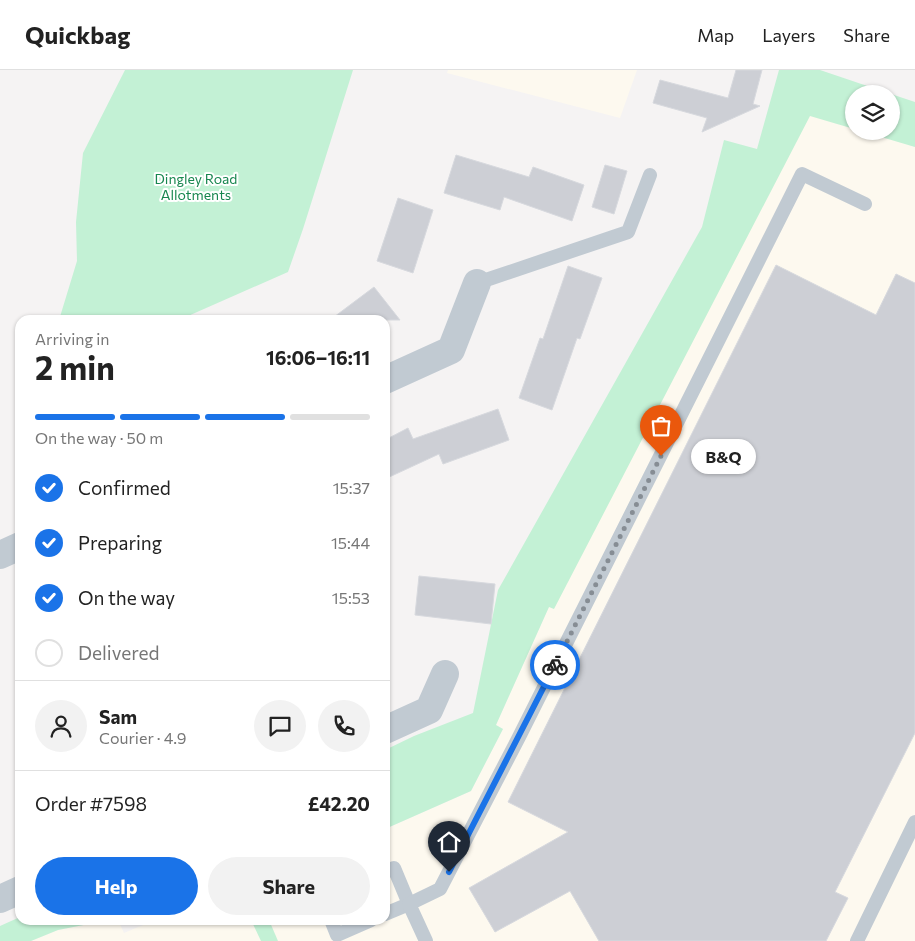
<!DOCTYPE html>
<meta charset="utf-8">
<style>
:root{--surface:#fff;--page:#f2f2f2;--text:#222;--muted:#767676;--line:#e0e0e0;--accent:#1a73e8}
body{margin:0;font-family:Commissioner,sans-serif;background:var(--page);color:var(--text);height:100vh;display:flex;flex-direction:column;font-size:19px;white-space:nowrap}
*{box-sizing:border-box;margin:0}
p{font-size:16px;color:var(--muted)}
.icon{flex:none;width:28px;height:28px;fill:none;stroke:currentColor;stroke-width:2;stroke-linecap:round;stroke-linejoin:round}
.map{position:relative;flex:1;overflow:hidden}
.panel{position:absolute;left:15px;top:245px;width:375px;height:610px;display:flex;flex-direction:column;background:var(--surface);border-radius:15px;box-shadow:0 1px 4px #0004}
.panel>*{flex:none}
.fabs{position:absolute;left:845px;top:15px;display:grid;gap:10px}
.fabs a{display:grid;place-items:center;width:55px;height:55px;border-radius:50%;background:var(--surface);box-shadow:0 1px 4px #0004;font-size:25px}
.pin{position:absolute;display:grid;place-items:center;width:42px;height:42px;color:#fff;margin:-51px -21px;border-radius:50% 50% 50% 0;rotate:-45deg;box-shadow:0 0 5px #0007}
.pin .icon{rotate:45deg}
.courier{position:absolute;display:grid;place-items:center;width:50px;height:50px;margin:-25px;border:4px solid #1a73e8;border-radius:50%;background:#fff;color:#222;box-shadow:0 1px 6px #0007}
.bubble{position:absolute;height:35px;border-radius:18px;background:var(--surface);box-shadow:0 1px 4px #0004;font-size:16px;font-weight:700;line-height:35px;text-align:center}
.summary em{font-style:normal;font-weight:700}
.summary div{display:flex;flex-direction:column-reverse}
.summary{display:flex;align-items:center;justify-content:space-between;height:85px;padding:0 20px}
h1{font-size:32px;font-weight:700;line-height:38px}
.bar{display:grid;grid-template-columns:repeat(4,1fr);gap:8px 5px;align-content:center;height:60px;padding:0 20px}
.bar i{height:6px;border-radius:4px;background:var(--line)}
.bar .selected{background:var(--accent)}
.bar p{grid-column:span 4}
.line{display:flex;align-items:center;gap:12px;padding:0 20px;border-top:1px solid var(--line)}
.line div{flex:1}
.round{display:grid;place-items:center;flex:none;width:52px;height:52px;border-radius:26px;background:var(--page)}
ol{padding:0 20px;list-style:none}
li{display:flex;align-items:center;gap:15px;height:55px}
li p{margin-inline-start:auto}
li .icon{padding:5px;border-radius:50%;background:var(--accent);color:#fff;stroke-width:4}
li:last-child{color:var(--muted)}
li i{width:28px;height:28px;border:2px solid var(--line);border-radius:50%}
.primary-button{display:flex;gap:10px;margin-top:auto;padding:10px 20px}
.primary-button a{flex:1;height:58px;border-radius:30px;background:var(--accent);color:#fff;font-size:20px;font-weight:700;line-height:58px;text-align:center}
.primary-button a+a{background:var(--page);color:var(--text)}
header{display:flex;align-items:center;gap:30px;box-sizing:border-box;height:70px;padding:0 25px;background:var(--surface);border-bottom:1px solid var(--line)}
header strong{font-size:24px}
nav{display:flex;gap:28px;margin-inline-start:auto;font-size:18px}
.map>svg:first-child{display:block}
</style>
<header>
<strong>Quickbag</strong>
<nav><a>Map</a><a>Layers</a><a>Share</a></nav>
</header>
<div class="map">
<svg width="915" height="871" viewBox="0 0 915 871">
<rect width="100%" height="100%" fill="#f5f3f3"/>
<g fill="#fdf9ef">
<polygon points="448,0 637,0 620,48 447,3"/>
<polygon points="809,27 854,40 854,61 891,61 909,75 915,77 915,871 31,871 58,860 109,850 118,850 124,863 155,850 385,850 385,759 471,721 503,659 496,655 552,530"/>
</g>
<g fill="#c3f1d5">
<polygon points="125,0 353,0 303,159 288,202 179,250 59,250 77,191 76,152 83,83"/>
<polygon points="779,0 820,0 891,24 854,24 854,59 810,46 554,539 549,537 496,655 503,659 471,721 385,759 385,680 414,666 473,643 498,520 702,157 724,70 757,79"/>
<polygon points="891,24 915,32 915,77 861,61 891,61"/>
<polygon points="20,847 20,850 109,850 58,860 31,871 0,871 0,856"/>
<polygon points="251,850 269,850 278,871 261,871"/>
</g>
<g fill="#cdcfd5" stroke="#d7d9de">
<polygon points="736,0 762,0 753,34 760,36 702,62 707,48 653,33 660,10 728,28"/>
<polygon points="456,85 529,107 533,97 584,115 572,151 504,127 500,140 444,123"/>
<polygon points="605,95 627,101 614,144 592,137"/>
<polygon points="398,128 433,140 413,203 377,191"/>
<polygon points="776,195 876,245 896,204 915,213 915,663 835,822 848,828 826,871 599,871 570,821 495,862 469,818 568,762 508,732"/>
<polygon points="568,196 602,208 580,269 577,268 552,340 519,328 540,268 543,269"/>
<polygon points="374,217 400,250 330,250"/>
<polygon points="498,339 509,370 443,394 439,384 385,409 385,370 408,358 413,369"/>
<polygon points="419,506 495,514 491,554 415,545"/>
</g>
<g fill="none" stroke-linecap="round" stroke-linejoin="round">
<g stroke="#c1cad2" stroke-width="14">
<polyline points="477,213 628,162 650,105"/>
<polyline points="385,802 394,798 409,834 385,844"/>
<polyline points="331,850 337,865 371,850"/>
<polyline points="426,871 409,834 440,819 519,667 802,104 865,134"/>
<polyline points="857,871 915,752"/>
</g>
<g stroke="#c1cad2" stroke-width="28">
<polyline points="385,310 451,280 477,213"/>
<polyline points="0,485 20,476"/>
<polyline points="385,660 429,640 445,604"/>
<polyline points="0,829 20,820"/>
</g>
</g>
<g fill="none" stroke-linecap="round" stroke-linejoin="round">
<polyline stroke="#868d94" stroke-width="5" stroke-dasharray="0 9" points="555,595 661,386"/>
<polyline stroke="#1a73e8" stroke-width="6" points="449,802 555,595"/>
</g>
<g text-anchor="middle" stroke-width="4" stroke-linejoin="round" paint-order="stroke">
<g font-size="14" fill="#17864f" stroke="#fff">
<text x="196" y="114">Dingley Road<tspan x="196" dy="16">Allotments</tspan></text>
</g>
</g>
</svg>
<div class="fabs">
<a><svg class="icon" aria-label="layers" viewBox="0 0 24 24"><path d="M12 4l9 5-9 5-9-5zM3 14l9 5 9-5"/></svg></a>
</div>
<div class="pin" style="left:661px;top:386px;background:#ea580c"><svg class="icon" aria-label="bag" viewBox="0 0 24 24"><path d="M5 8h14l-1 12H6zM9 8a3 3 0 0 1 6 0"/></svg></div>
<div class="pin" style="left:449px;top:802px;background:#1f2937"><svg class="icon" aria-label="home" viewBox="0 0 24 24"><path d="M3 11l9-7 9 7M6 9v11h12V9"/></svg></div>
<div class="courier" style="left:555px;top:595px"><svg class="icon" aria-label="bike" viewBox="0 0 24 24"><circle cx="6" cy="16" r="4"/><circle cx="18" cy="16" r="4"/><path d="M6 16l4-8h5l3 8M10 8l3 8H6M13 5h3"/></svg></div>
<div class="bubble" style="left:691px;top:369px;width:65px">B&amp;Q</div>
<section class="panel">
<div class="summary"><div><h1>2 min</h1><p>Arriving in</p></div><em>16:06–16:11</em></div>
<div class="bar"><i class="selected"></i><i class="selected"></i><i class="selected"></i><i></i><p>On the way · 50 m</p></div>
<ol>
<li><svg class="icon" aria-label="check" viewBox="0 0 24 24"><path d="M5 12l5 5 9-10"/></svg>Confirmed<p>15:37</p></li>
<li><svg class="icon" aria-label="check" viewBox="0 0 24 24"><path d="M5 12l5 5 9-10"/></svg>Preparing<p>15:44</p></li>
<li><svg class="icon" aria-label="check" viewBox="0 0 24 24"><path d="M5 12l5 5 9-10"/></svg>On the way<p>15:53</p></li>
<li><i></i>Delivered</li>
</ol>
<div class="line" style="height:90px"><a class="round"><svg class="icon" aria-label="person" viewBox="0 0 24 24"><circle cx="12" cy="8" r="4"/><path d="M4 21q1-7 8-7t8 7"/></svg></a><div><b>Sam</b><p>Courier · 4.9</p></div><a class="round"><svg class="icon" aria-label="chat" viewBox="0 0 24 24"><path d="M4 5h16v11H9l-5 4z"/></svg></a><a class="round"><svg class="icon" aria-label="phone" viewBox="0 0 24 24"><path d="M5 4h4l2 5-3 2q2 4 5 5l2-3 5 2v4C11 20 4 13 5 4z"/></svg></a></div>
<div class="line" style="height:65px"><div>Order #7598</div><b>£42.20</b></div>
<div class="primary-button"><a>Help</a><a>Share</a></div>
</section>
</div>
